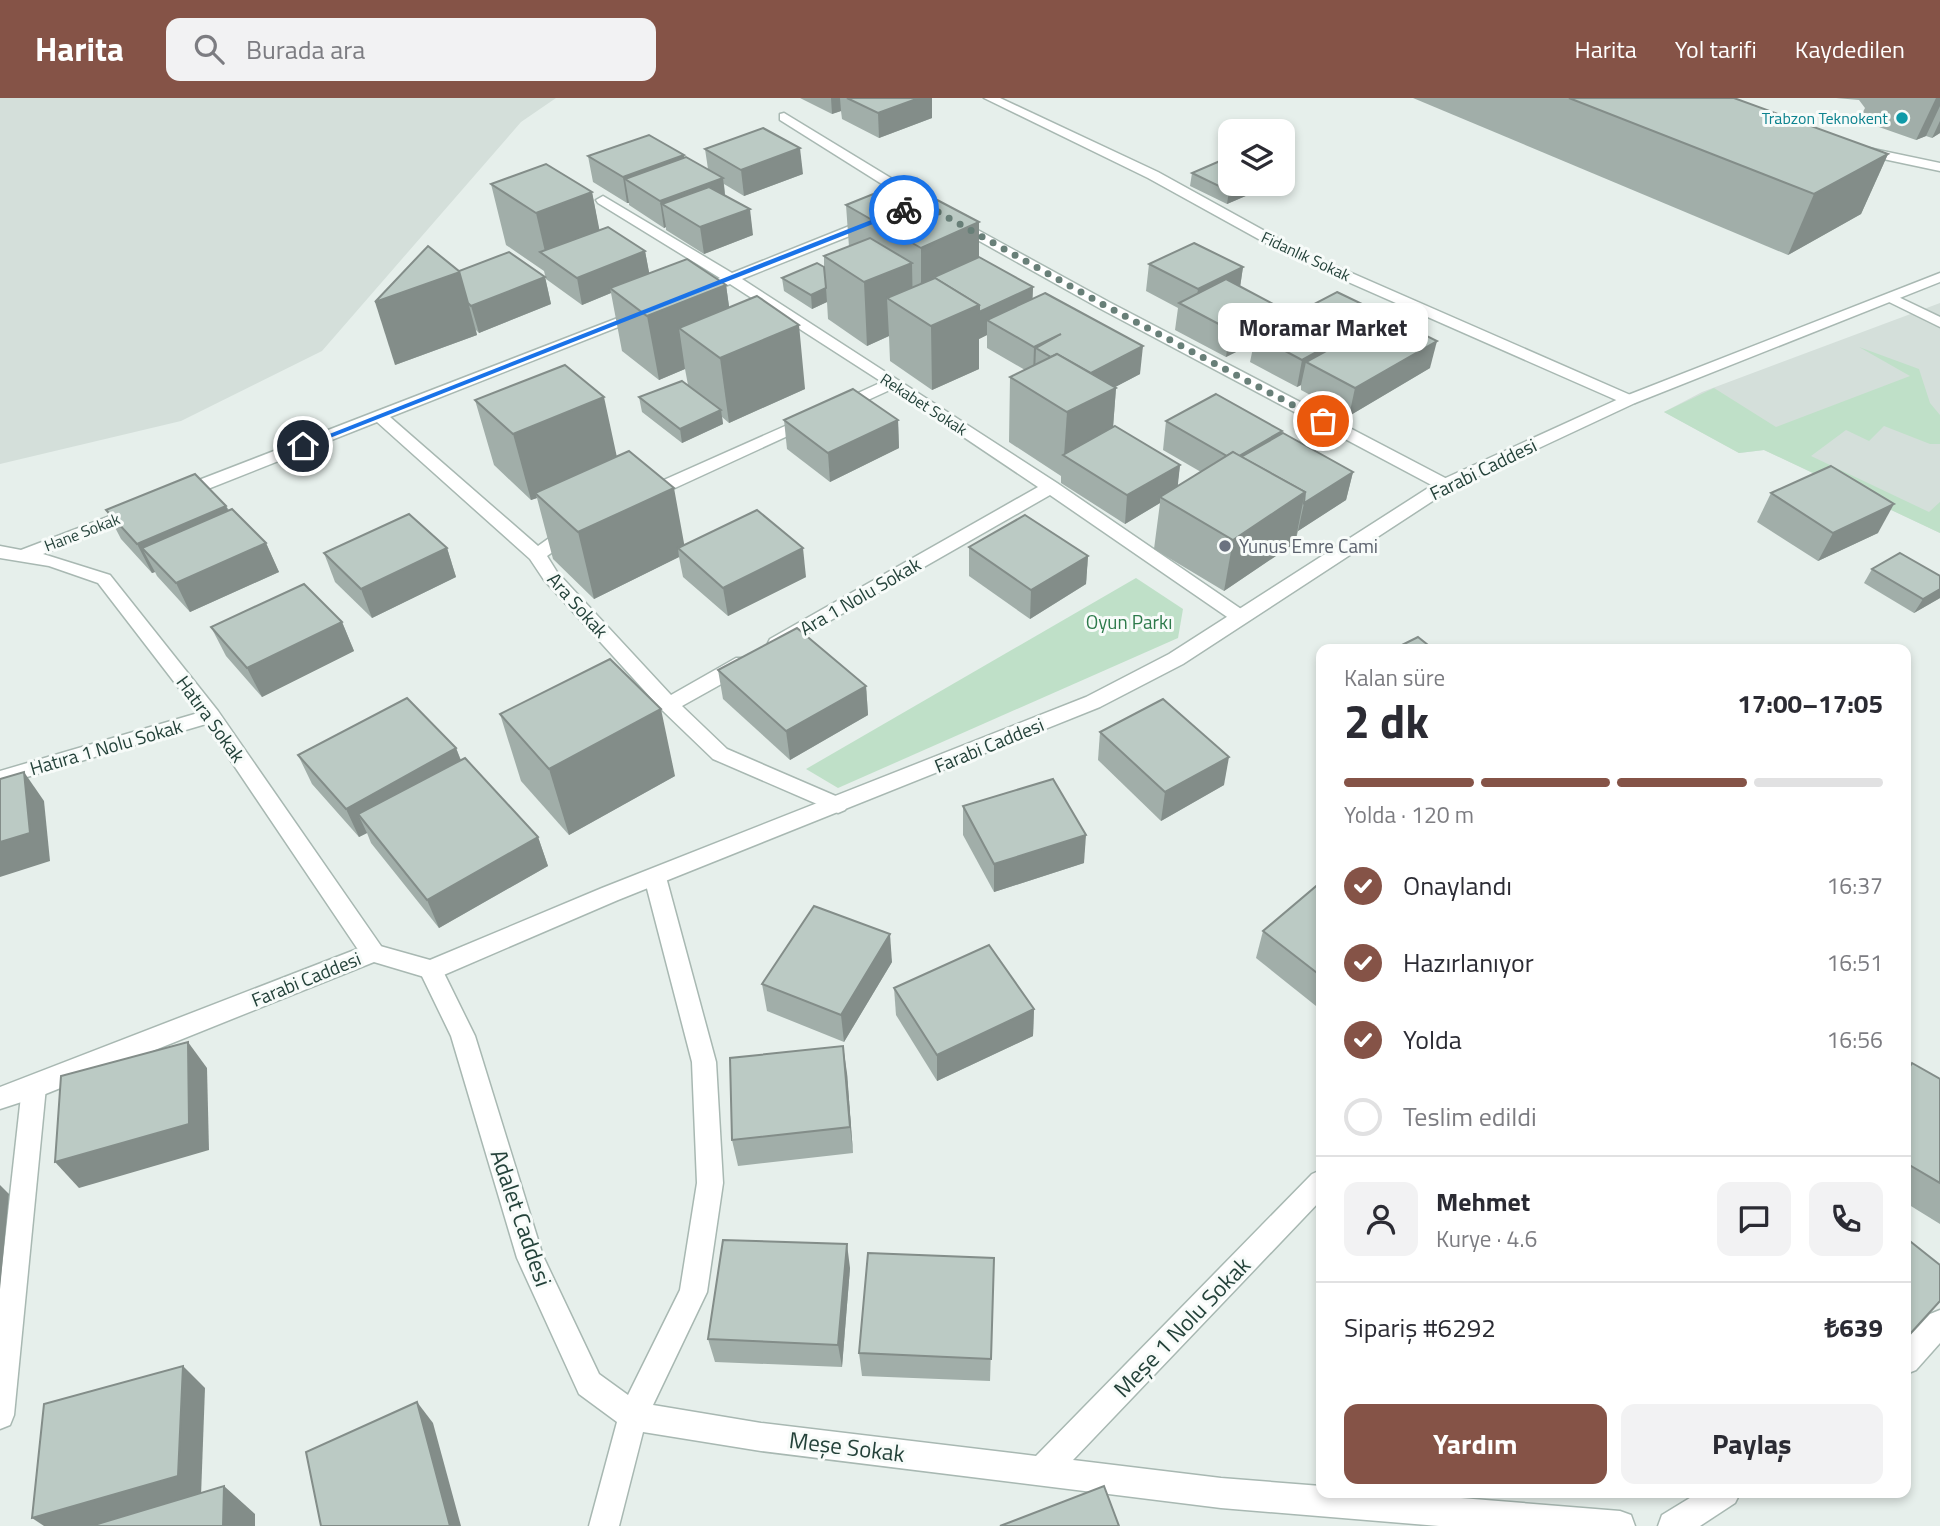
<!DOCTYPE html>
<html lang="tr">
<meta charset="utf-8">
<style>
:root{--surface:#fff;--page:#f2f2f3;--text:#2b2b33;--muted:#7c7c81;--line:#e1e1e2;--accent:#855347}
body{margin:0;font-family:"Titillium Web",sans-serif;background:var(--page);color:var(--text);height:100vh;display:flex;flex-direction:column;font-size:26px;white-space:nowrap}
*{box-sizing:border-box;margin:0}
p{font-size:23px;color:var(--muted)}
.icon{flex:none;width:38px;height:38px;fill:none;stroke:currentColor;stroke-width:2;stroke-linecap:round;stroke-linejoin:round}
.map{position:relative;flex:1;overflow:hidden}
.sheet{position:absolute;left:1316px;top:546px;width:595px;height:854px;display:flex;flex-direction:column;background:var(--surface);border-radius:14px;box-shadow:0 4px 10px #0003}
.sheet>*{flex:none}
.tools{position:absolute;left:1218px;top:21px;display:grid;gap:14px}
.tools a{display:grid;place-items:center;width:77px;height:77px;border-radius:14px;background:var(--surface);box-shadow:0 4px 10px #0003;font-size:35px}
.pin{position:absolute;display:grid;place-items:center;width:60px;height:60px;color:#fff;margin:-30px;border:4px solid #fff;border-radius:50%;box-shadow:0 2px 7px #0007}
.courier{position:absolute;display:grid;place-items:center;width:70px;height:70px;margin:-35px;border:5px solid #1a73e8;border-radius:50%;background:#fff;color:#222;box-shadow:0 2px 9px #0007}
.bubble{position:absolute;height:49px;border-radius:14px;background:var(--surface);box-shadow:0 4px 10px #0003;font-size:23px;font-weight:700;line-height:49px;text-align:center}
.head em{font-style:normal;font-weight:700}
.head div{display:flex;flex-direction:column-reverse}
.head{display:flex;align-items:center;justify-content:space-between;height:119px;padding:0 28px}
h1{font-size:46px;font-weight:700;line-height:52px}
.bar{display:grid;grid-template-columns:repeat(4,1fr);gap:10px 7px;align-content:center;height:84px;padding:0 28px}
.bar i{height:9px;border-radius:5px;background:var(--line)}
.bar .active{background:var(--accent)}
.bar p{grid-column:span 4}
.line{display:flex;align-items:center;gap:18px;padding:0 28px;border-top:2px solid var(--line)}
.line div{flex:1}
.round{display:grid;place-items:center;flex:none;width:74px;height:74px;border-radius:14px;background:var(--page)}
ol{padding:0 28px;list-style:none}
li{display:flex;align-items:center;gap:21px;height:77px}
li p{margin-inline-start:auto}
li .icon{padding:7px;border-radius:50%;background:var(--accent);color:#fff;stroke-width:4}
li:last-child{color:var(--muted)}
li i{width:38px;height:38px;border:4px solid var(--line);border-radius:50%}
.cta{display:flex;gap:14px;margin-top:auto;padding:14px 28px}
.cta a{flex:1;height:80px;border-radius:14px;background:var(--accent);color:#fff;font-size:28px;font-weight:700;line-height:80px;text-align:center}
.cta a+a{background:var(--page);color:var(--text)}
header{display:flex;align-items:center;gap:42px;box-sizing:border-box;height:98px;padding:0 35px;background:var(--accent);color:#fff}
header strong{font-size:33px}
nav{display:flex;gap:38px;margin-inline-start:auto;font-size:24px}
.search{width:490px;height:63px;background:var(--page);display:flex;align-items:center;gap:18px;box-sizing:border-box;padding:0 24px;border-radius:14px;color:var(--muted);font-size:26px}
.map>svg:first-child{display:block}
</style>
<header>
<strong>Harita</strong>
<div class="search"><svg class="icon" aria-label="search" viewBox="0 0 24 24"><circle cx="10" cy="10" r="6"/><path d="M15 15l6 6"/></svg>Burada ara</div>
<nav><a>Harita</a><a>Yol tarifi</a><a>Kaydedilen</a></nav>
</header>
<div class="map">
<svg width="1940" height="1428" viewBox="0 0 1940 1428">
<rect width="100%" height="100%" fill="#e6efeb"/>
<g fill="#d4dfda">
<polygon points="0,0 556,0 521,24 322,253 181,323 0,366"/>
<polygon points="1940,205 1940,435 1764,352 1739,355 1664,314 1702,294"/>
</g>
<g fill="#bfe0c8">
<polygon points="1859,249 1919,271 1930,305 1940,317 1940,346 1930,346 1884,328 1869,343 1846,332 1811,358 1929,414 1940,404 1940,435 1764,352 1739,355 1664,314 1714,290 1776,329 1910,278"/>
<polygon points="1136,480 1183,511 1178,540 838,690 806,671"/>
</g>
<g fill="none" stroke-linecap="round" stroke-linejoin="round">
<g stroke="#a8b8b2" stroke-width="3">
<g id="service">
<polygon points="1859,48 1940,65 1940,73 1855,55 1853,52"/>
<polygon points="1890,195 1940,219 1940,229 1885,202 1883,199"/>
</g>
</g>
<g stroke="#a8b8b2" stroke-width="3">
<g id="minor">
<polygon points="984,0 1000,0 1158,74 1299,152 1635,299 1637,302 1635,305 1623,305 1289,158 1148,80"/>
<polygon points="784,15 922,99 924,102 917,106 912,105 780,22 780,16"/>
<polygon points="603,98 732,175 867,121 877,121 877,127 742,181 1057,385 1247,515 1249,519 1247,523 1233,523 1050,397 784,549 770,549 768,545 770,541 1038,389 892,291 846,312 834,312 832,309 834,306 882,284 730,186 702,197 692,197 690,194 692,191 720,180 598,105 596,102"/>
<polygon points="954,119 1109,204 1451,383 1453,387 1451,391 1439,391 1099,210 949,126 947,123"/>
<polygon points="641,211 648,215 646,218 390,319 538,448 566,428 578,428 581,432 578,436 547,458 557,474 671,597 736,560 750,560 753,565 750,570 682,608 727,651 845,702 848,707 845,712 838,715 831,712 713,661 662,612 544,482 530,461 377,324 185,400 179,401 171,396 173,392"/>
<polygon points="810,317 816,319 818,322 816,325 651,401 639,401 637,397 639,393"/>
<polygon points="136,408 145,413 142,417 43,456 110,477 218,613 381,848 384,855 381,862 373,864 365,862 206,626 0,687 0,673 198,615 98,485 49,468 0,460 0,448 21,452"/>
<polygon points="655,771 663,773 666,779 716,964 723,1085 707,1194 653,1307 761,1325 1036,1358 1312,1076 1321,1072 1321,1102 1073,1362 1221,1380 1321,1388 1321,1395 1399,1395 1620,1413 1631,1417 1635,1428 1439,1428 1221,1410 761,1353 643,1334 619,1428 589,1428 617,1324 579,1296 517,1160 451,938 419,872 423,865 431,863 439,865 475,938 543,1158 599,1276 628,1297 680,1192 697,1085 692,964 644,779 647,773"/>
<polygon points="34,978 43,981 46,989 14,1317 10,1327 0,1331 0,1187 22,989 25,981"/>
<polygon points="1940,1212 1940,1245 1916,1272 1906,1276 1906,1242 1930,1216"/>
<polygon points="1698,1395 1740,1395 1735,1405 1700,1428 1658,1428 1662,1417"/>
</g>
</g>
<g stroke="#a8b8b2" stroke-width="3">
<polygon id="tertiary" points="1940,175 1940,184 1635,305 1451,391 1183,566 1100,609 618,802 439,879 431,881 374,864 43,997 0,1011 0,989 365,848 373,846 430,862 602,790 1086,599 1169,556 1439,383 1623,299"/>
</g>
<use href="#service" fill="#fff" fill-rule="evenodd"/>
<use href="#minor" fill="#fff" fill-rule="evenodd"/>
<use href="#tertiary" fill="#fff" fill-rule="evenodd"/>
</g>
<g fill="#a1aea9">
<polygon points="800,0 932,0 932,20 879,40 842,21 841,13 832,16"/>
<polygon points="1413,0 1734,0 1888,56 1861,116 1788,157"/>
<polygon points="1836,0 1940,0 1940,35 1932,40 1926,38 1916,42 1859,22 1865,10 1859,2"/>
<polygon points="705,51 803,76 744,98 724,86 725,97 753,137 704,156 666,132 666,129 664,130 629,107 629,105 627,105 593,84 588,58 685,59 708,71"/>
<polygon points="1192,75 1230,86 1263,86 1262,91 1227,106 1190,88"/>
<polygon points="491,86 592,94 599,132 645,153 649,175 726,187 729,209 805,291 729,325 722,319 723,326 682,345 642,314 639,299 688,287 685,271 659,282 622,253 611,195 582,207 546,181 544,173 506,147"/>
<polygon points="846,107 979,159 1033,189 1032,201 1140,276 1115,289 1116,290 1113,330 1180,367 1177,389 1201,374 1163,352 1166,323 1282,333 1281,336 1353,374 1346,402 1298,433 1295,445 1224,493 1154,451 1160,405 1125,426 1061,385 1061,378 1009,344 1010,279 1025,272 987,250 987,237 979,241 979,271 932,292 890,263 889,238 867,248 828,221 827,204 812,211 784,193 782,180 824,169 824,158 849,149"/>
<polygon points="1149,166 1243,169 1240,189 1277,208 1273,227 1384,221 1430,270 1349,318 1301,292 1301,287 1297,289 1250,264 1254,245 1226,259 1175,232 1178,210 1146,193"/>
<polygon points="459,173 545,179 551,206 479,235 476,232 477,237 395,267"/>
<polygon points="475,302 617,359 684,447 806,479 728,518 683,479 679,459 594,501 553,461 537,400 531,402 494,367"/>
<polygon points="784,322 898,322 899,350 830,384 787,351"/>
<polygon points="1771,395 1878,435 1818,463 1757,424"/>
<polygon points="226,408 229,412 266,445 279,474 190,514 157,478 155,474 152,475 121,441 106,412"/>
<polygon points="969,449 1088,458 1086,486 1030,521 969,478"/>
<polygon points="447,450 456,479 372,520 335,484 324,455"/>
<polygon points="1872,471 1940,478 1940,500 1914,515 1864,485"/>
<polygon points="342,524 354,553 262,599 226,558 211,529"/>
<polygon points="718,572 866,588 868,617 790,662 723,601"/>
<polygon points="500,616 675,678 569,737 521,683"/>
<polygon points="1100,634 1224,687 1161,723 1098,662"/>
<polygon points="456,650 461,662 538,739 548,768 439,830 371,745 367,735 359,739 312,686 298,657"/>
<polygon points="963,708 1084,765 994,794 963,737"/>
<polygon points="1321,784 1321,912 1256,860 1263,833"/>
<polygon points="892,864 844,944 767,913 762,886"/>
<polygon points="894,890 1034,911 1033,938 937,983 896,917"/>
<polygon points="1912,965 1940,981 1940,1126 1906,1105 1906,972"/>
<polygon points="847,975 853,1055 738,1068 732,1042"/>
<polygon points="994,1160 990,1283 862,1278 859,1255"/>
<polygon points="850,1170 842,1269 715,1264 708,1241"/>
</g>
<g fill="#838d89">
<polygon points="831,0 840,0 841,13 832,16"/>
<polygon points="919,0 932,0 932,20 879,40 878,15"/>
<polygon points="1936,0 1940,0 1940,8 1926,38 1916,42"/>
<polygon points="1940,23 1940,35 1932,40"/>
<polygon points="800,50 803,76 744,98 741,72"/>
<polygon points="1888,56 1861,116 1788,157 1814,96"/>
<polygon points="684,57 688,83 625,81 629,105 627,105 623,79"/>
<polygon points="723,80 726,106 662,106 666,129 664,130 660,103"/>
<polygon points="1245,86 1263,86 1262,91 1227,106 1229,93"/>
<polygon points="592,94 604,155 546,158 536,115"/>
<polygon points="750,111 753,137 704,156 700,129"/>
<polygon points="979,124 979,186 921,185 921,150"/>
<polygon points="645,153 650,179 610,190 611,195 582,207 577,180"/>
<polygon points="912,165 913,217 887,200 889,238 867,248 864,184"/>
<polygon points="1243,169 1239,196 1195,213 1198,191"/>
<polygon points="460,174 477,237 395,267 375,204"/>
<polygon points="545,179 551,206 479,235 471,208"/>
<polygon points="726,187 735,250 679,230 685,271 659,282 647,218"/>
<polygon points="1033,189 1032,216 987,222 987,237 979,241 979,271 932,292 931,228 979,207"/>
<polygon points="826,190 827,204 812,211 811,197"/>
<polygon points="1277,208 1272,235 1255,237 1254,245 1226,259 1230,232"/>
<polygon points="1385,217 1378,244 1306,264 1301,287 1297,289 1302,262"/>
<polygon points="799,227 805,291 729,325 720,260"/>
<polygon points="1061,236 1036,250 1035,276 1033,277 1034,249"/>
<polygon points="1437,243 1430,270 1349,318 1355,290"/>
<polygon points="1143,248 1140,276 1083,306 1085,278"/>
<polygon points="1116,290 1111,355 1064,358 1067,314"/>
<polygon points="604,299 618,364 535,395 537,400 531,402 513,336"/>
<polygon points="721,312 723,326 682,345 680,331"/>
<polygon points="898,322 899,350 830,384 828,355"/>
<polygon points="1282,333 1277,361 1232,362"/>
<polygon points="1180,367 1177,395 1160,399 1160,405 1125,426 1127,397"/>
<polygon points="1353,374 1346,402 1298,433 1304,405"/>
<polygon points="674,390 686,456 678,450 679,459 594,501 578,434"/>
<polygon points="1305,394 1295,445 1224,493 1233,442"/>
<polygon points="1894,406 1878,435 1818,463 1833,435"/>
<polygon points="226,408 239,436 142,450 155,474 152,475 137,446"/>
<polygon points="266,445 279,474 190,514 176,485"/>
<polygon points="447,450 456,479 372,520 361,491"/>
<polygon points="803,450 806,479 728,518 723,490"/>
<polygon points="1088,458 1086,486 1030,521 1031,492"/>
<polygon points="1940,491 1940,500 1914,515 1923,501"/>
<polygon points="342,524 354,553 262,599 247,570"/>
<polygon points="866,588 868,617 790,662 786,633"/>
<polygon points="661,611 675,678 569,737 549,671"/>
<polygon points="456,650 467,679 358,716 367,735 359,739 346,711"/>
<polygon points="1229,659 1224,687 1161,723 1165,694"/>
<polygon points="24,674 44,703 50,763 0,779 0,744"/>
<polygon points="1086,737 1084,765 994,794 994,766"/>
<polygon points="538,739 548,768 439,830 427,802"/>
<polygon points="890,836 892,864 844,944 841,917"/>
<polygon points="1034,911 1033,938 937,983 937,957"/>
<polygon points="188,944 207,970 209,1052 79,1090 55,1064"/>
<polygon points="843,948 847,975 853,1055 850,1029"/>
<polygon points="0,1087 9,1096 0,1191"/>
<polygon points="847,1146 850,1170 842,1269 838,1247"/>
<polygon points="183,1268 205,1290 201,1398 97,1428 44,1428 32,1420"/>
<polygon points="417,1304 433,1325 461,1428 450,1428"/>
<polygon points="224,1388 255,1416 255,1428 223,1428"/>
</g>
<g fill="#bbcac4" stroke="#838d89" stroke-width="2">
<polygon points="847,0 919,0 878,15"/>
<polygon points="1569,0 1734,0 1888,56 1814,96"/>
<polygon points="763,30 800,50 741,72 705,51"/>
<polygon points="649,37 684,57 623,79 588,58"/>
<polygon points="686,59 723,80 660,103 625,81"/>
<polygon points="1227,60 1230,62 1230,86 1245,86 1229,93 1192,75"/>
<polygon points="546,66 592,94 536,115 491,86"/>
<polygon points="903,84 979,124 921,150 846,107"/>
<polygon points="709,89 750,111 700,129 662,106"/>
<polygon points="608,129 645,153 577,180 540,154"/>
<polygon points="870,140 912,165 864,184 824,158"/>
<polygon points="1194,145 1243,169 1198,191 1149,166"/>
<polygon points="428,148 460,174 375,204"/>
<polygon points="509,154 545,179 471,208 468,205 459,173"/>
<polygon points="979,159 1033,189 979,214 979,207 935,180 921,185"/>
<polygon points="687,161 726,187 647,218 610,190"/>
<polygon points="817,165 824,169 826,190 811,197 782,180"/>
<polygon points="935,180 979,207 931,228 887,200"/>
<polygon points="1226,181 1277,208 1230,232 1179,205"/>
<polygon points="1337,194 1385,217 1302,262 1255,237"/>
<polygon points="1045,195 1143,248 1091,275 1057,256 1051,259 1036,250 1061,236 1034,249 987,222"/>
<polygon points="757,198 799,227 720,260 679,230"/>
<polygon points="1388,219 1437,243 1355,290 1306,264"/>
<polygon points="1057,256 1116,290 1067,314 1010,279"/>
<polygon points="565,267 604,299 513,336 475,302"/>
<polygon points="682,283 721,312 680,331 639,299"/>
<polygon points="853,291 898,322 828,355 784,322"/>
<polygon points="1216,296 1282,333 1239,358 1233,354 1227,358 1166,323"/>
<polygon points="1115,328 1180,367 1127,397 1063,357"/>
<polygon points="1283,335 1353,374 1304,405 1305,394 1241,359"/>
<polygon points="629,353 674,390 578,434 535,395"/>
<polygon points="1233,354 1305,394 1233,442 1160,399"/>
<polygon points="1831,368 1894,406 1833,435 1771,395"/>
<polygon points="195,376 226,408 137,446 106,412"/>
<polygon points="232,411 266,445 176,485 142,450"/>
<polygon points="757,412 803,450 723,490 678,450"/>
<polygon points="409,416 447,450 361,491 324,455"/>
<polygon points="1025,417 1088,458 1031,492 969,449"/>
<polygon points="1900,455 1940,478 1940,491 1923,501 1872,471"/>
<polygon points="304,486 342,524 247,570 211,529"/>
<polygon points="797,530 866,588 786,633 718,572"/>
<polygon points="1418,539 1433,551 1394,551"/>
<polygon points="610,561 661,611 549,671 500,616"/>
<polygon points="407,600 456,650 346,711 298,657"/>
<polygon points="1163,601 1229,659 1165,694 1100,634"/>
<polygon points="465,660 538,739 427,802 358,716"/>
<polygon points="24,674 30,735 0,744 0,681"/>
<polygon points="1053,681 1086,737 994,766 963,708"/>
<polygon points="1321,784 1321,878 1263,833"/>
<polygon points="814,808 890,836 841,917 762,886"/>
<polygon points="989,847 1034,911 937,957 894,890"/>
<polygon points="188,944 189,1026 55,1064 61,978"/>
<polygon points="843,948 850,1029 732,1042 730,960"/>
<polygon points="1912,965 1940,981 1940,1085 1906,1065 1906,975"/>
<polygon points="1906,1140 1940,1167 1940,1203 1910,1236 1906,1233"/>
<polygon points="723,1142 847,1146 838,1247 708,1241"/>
<polygon points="868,1155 994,1160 991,1261 859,1255"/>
<polygon points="183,1268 178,1378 32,1420 44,1306"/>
<polygon points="417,1304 450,1428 321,1428 306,1354"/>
<polygon points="224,1388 223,1428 91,1428"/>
<polygon points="1104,1388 1119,1428 1000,1428"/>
</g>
<polygon fill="#1a73e8" points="904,109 906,113 307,349 299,348"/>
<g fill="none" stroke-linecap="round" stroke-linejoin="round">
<polyline stroke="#687f78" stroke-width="7" stroke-dasharray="0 12.6" points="904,112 922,105 1104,207 1323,323"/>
</g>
<circle fill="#0f9aa8" stroke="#f7fbf9" stroke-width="2.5" cx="1902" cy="20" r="7"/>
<circle fill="#6b7280" stroke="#f7fbf9" stroke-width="2.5" cx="1225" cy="448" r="7"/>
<g text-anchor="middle" stroke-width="6" stroke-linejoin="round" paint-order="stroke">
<g font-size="16" fill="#0d838f" stroke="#f7fbf9" text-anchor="end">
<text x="1888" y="26">Trabzon Teknokent</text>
</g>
<g font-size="16" fill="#24423a" stroke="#f7fbf9">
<text transform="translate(1306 158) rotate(25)" y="6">Fidanlık Sokak</text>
<text transform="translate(924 306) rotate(33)" y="6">Rekabet Sokak</text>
<text transform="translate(82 434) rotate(-21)" y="6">Hane Sokak</text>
</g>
<g font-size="19" fill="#24423a" stroke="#f7fbf9">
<text transform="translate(1483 371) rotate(-26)" y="7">Farabi Caddesi</text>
<text transform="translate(860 498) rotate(-30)" y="7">Ara 1 Nolu Sokak</text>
<text transform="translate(578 507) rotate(48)" y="7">Ara Sokak</text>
<text transform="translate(211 621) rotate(54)" y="7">Hatıra Sokak</text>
<text transform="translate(989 647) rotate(-22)" y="7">Farabi Caddesi</text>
<text transform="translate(106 649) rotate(-16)" y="7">Hatıra 1 Nolu Sokak</text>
<text transform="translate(306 881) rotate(-22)" y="7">Farabi Caddesi</text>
</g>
<g font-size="19" fill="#5b616d" stroke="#f7fbf9" text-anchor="start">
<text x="1239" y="455">Yunus Emre Cami</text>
</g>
<g font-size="19" fill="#2d7a4b" stroke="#f7fbf9">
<text x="1129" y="531">Oyun Parkı</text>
</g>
<g font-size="23" fill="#24423a" stroke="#f7fbf9">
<text transform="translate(521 1120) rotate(71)" y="8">Adalet Caddesi</text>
<text transform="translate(1182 1229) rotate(-46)" y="8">Meşe 1 Nolu Sokak</text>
<text transform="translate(847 1349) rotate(7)" y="8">Meşe Sokak</text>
</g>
</g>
</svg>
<div class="tools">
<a><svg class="icon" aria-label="layers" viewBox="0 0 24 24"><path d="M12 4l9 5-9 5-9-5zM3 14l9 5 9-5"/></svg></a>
</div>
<div class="pin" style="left:1323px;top:323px;background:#ea580c"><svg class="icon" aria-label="bag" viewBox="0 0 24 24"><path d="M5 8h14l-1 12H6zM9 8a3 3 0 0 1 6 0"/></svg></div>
<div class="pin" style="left:303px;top:348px;background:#1f2937"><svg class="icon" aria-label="home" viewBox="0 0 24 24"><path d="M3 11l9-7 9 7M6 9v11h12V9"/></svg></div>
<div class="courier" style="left:904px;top:112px"><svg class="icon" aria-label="bike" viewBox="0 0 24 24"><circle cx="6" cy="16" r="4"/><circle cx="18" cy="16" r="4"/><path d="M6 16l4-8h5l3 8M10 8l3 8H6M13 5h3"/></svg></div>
<div class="bubble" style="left:1218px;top:205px;width:210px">Moramar Market</div>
<section class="sheet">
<div class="head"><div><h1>2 dk</h1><p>Kalan süre</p></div><em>17:00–17:05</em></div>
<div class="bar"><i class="active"></i><i class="active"></i><i class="active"></i><i></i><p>Yolda · 120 m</p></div>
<ol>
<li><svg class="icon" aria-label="check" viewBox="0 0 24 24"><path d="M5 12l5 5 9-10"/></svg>Onaylandı<p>16:37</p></li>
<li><svg class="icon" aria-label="check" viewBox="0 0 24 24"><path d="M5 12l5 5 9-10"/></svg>Hazırlanıyor<p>16:51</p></li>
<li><svg class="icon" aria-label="check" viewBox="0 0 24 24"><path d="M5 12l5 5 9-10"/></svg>Yolda<p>16:56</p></li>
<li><i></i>Teslim edildi</li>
</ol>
<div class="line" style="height:126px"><a class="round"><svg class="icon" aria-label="person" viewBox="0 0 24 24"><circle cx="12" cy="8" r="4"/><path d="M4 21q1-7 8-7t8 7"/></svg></a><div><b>Mehmet</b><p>Kurye · 4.6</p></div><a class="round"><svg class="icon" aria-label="chat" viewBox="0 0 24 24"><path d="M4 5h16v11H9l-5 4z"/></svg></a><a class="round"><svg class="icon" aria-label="phone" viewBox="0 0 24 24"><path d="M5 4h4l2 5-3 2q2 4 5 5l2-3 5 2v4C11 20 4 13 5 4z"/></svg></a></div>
<div class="line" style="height:91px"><div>Sipariş #6292</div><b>₺639</b></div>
<div class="cta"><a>Yardım</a><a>Paylaş</a></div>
</section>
</div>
